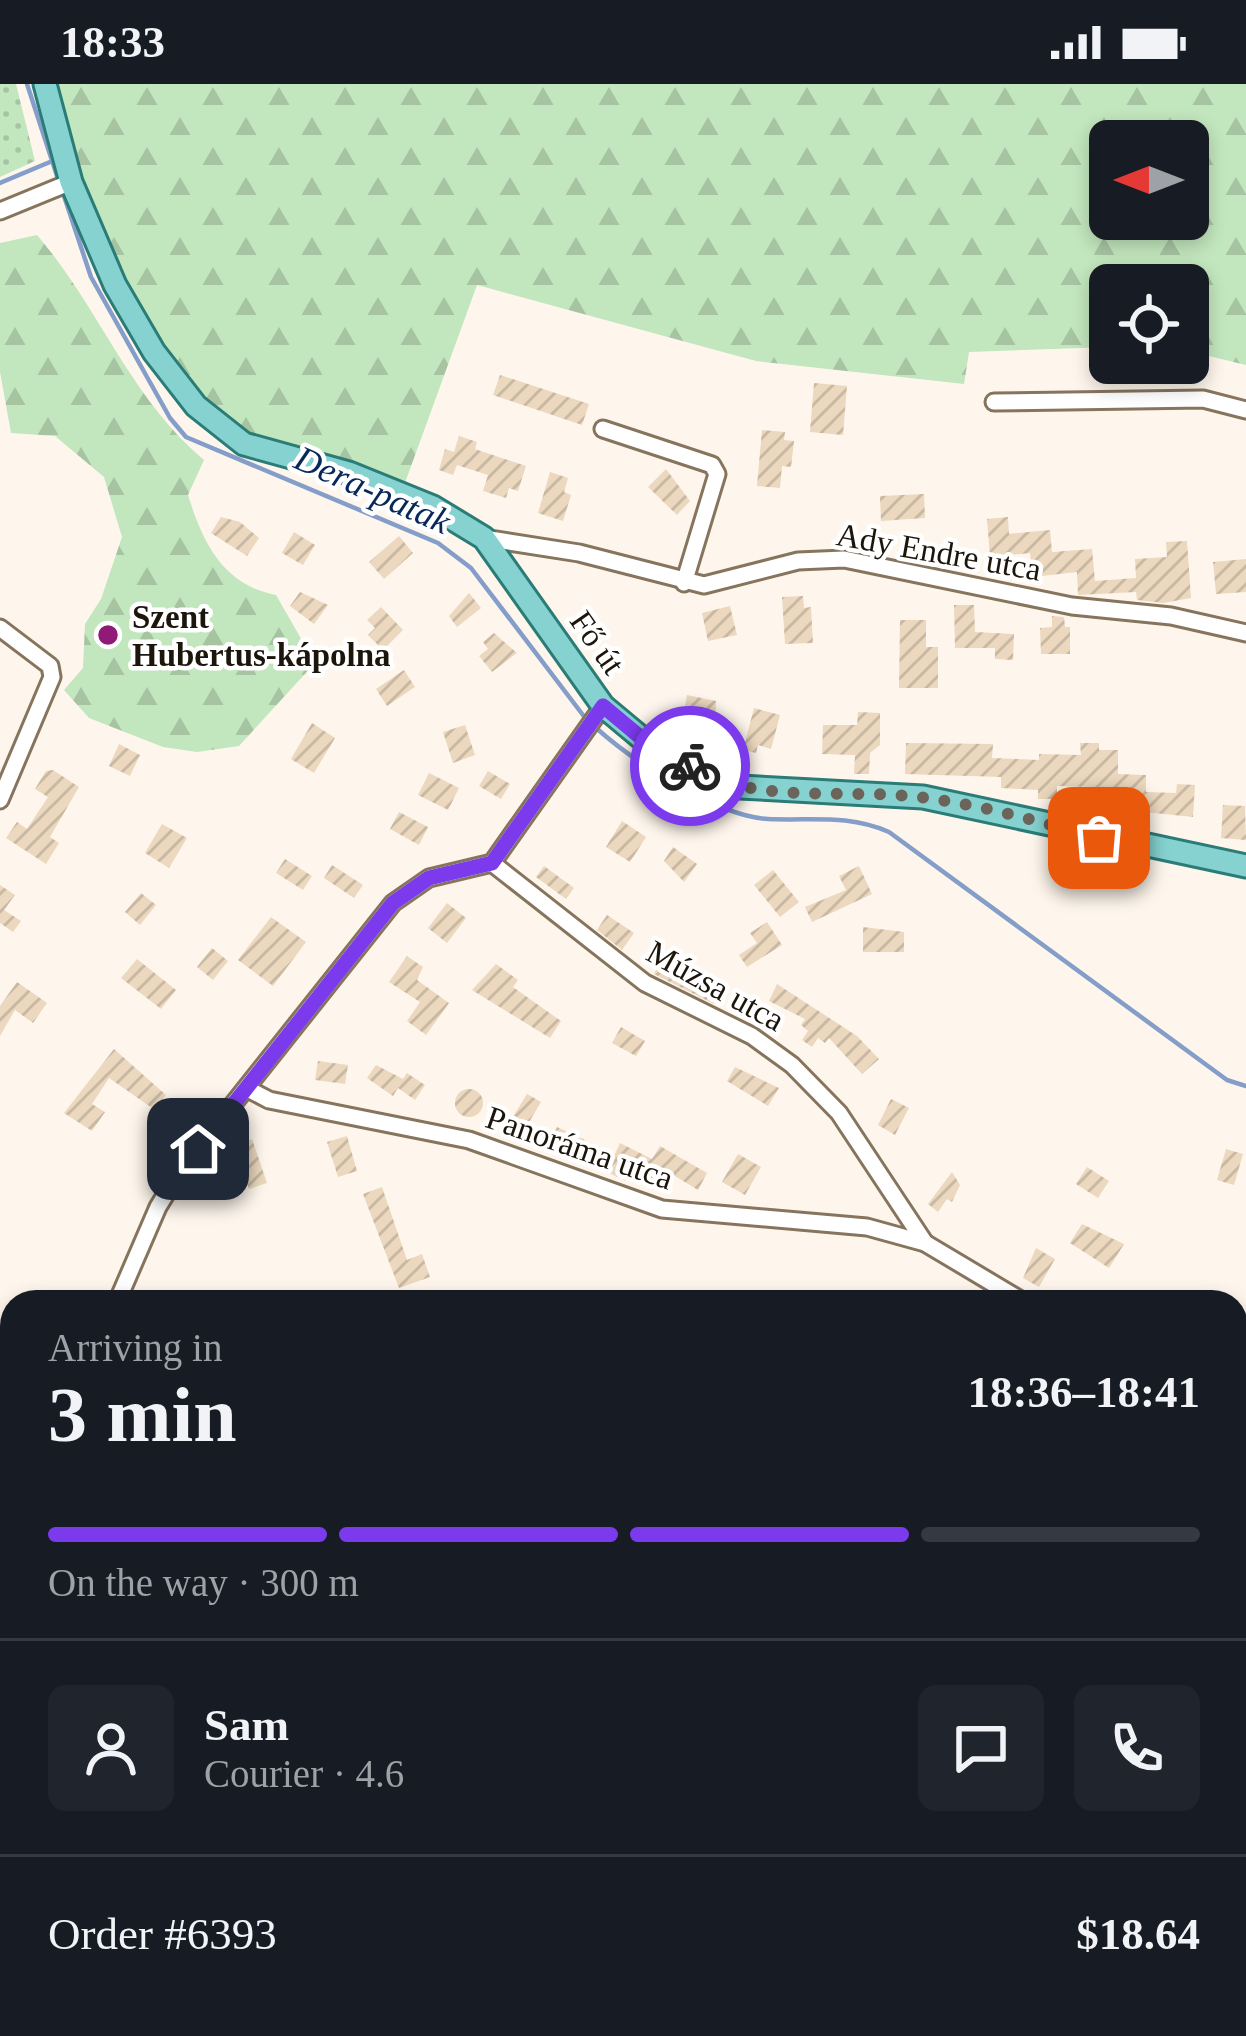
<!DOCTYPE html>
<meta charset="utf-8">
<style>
:root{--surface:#171b24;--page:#20242c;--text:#f1f3f6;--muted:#9ea1a6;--line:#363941;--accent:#7c3aed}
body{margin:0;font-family:Georgia,serif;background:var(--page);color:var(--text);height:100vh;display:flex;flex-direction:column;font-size:45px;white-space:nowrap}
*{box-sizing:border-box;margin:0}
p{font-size:39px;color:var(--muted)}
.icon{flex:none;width:66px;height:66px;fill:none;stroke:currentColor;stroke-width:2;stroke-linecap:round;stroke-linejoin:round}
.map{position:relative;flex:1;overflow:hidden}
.panel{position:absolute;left:0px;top:1206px;width:1248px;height:747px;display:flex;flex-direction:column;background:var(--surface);border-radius:36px 36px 0 0;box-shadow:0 6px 18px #0003}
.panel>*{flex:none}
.needle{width:78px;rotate:270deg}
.fabs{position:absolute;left:1089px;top:36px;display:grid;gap:24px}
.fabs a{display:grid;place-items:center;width:120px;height:120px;border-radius:18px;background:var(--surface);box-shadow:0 6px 18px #0003;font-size:60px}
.pin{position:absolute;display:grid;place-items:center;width:102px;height:102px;color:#fff;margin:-51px;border-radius:24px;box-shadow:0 6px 18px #0006}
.courier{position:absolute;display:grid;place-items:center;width:120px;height:120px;margin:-60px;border:9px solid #7c3aed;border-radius:50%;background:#fff;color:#222;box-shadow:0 3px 15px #0007}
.headline em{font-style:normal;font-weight:700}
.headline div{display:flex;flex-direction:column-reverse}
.headline{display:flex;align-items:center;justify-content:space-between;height:204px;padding:0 48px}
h1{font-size:78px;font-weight:700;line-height:90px}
.bar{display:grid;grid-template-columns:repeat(4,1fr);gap:18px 12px;align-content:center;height:144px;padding:0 48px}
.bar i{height:15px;border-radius:9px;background:var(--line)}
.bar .active{background:var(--accent)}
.bar p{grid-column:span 4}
.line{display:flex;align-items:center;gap:30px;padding:0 48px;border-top:3px solid var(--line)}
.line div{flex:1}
.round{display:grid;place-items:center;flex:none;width:126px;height:126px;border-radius:18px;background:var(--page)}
.status{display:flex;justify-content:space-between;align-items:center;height:84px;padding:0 60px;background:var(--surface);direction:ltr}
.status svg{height:33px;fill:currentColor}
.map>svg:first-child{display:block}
</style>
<div class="status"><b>18:33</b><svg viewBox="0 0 49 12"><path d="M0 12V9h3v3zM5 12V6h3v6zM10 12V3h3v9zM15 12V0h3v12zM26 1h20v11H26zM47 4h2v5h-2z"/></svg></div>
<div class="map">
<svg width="1246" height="1952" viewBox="0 0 1246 1952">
<defs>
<pattern id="forest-firs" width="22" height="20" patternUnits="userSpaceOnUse" patternTransform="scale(3)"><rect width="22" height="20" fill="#c2e6bd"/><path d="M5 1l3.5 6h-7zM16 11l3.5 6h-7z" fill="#a6c4a1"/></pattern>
<pattern id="park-dots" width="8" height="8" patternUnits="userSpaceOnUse" patternTransform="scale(3)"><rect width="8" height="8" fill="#c2e6bd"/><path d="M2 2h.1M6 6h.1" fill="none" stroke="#a6c4a1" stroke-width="1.8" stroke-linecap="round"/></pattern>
<pattern id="building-hatch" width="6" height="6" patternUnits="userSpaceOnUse" patternTransform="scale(3)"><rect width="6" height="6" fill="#ebd8be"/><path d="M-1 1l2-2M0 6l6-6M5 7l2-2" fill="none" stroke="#c9b8a2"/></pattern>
</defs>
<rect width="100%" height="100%" fill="#fef6ec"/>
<g fill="url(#forest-firs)" fill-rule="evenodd">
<path d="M54 0H1246V281L1188 267V201H1110V263L969 268 964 300 756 277 477 201 402 407 257 355 213 330 175 285 98 152ZM1110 57H1188V135H1110Z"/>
<path d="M37 151C99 223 130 314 204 376L188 411C203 459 223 501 276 511L315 579 239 662 197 668 163 663 89 634 64 606 83 584 85 540 101 515 122 453 104 393 55 352 11 349 0 288V159Z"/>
</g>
<polygon fill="url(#park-dots)" points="0,0 16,0 35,77 0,93"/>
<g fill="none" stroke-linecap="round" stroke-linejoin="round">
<g stroke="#849ec9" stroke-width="4.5">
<polyline points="27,0 59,98"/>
<polyline points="0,99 50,78"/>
<polyline points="63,109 91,193 170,334 186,353 438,459 471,484 586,635"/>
<path d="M595 643C634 678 716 732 768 735 813 737 847 730 889 748L1227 996 1246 1002"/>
</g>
</g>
<g fill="url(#building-hatch)">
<polygon points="500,291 589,320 582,341 493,311"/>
<polygon points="814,299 847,302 843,351 810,348"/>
<polygon points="762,346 785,348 784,356 794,357 791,383 782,382 780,404 757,402"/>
<polygon points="459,352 477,358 475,365 526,382 518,407 509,404 506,414 483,407 488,391 457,381 453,391 439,386 445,365 454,368"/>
<polygon points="666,385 690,417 677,431 648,403"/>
<polygon points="550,388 568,394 564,408 571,411 563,437 538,429"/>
<polygon points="924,410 925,434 881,437 880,412"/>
<polygon points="221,433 240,438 259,454 247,472 211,449"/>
<polygon points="1008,433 1009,450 1050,446 1052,468 1092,465 1095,497 1136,494 1135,475 1167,473 1166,458 1187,457 1191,514 1163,519 1137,516 1136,508 1078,511 1077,488 1033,493 1030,469 990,473 987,435"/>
<polygon points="294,448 315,461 303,481 282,469"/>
<polygon points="399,452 413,469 384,495 369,478"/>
<polygon points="1246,475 1246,508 1216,510 1213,478"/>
<polygon points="300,508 328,521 314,540 290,522"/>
<polygon points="469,509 481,524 457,543 449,532"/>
<polygon points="803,512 804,524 811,523 813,559 785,560 782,513"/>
<polygon points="954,521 974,521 975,548 1014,550 1013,576 995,575 995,564 955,564"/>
<polygon points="730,522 737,551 708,557 702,529"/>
<polygon points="381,523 403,546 383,566 368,551 375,544 367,536"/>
<polygon points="1052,532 1064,533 1065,543 1070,543 1070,570 1041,570 1040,544 1052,543"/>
<polygon points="900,536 926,536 926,563 938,563 938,604 899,604"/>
<polygon points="494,549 517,569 492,588 479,572 488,565 483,558"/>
<polygon points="404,586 415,603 387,622 376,605"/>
<polygon points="687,611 716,617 715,651 680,648"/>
<polygon points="754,624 780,631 771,665 758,661 756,669 743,666"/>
<polygon points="858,628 880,629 880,661 870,669 869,690 854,690 855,671 822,670 823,641 857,641"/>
<polygon points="312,639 335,654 314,689 291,675"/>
<polygon points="465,641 475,671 453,679 443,648"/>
<polygon points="906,659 993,660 992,674 1039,676 1039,670 1081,671 1080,659 1099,659 1099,666 1118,666 1118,690 1146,691 1146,708 1176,709 1177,700 1195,701 1193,733 1144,728 1144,734 1128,733 1129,728 1106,727 1106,717 1091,717 1091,703 1057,702 1057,715 1038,715 1038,706 1001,704 1001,693 905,690"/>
<polygon points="119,660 140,671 130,692 109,682"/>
<polygon points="53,686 79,703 50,753 59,759 46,780 6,754 17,738 27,745 48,713 35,705 46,687"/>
<polygon points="488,687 510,700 501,715 479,702"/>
<polygon points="429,689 459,704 448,726 418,711"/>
<polygon points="1223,721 1245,722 1246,756 1221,754"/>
<polygon points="399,728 428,743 419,761 390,745"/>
<polygon points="622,737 646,753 630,778 606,763"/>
<polygon points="162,740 187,754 169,784 145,769"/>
<polygon points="673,763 697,780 684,798 664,777"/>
<polygon points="285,775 312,792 303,806 276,789"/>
<polygon points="332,781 363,801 354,814 324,794"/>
<polygon points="544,782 574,804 566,815 536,793"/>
<polygon points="859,782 872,810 812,838 805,823 846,806 839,792"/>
<polygon points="773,786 799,818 780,833 754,801"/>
<polygon points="0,801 15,811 4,826 21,837 13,848 0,839"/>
<polygon points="141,809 156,821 140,841 125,828"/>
<polygon points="447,819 466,834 447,859 428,844"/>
<polygon points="607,831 634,849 622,866 597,846"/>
<polygon points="271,833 306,858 273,902 238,876"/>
<polygon points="767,838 782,861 747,883 739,871 757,859 750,849"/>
<polygon points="863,843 904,848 904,868 863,868"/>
<polygon points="212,864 228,877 213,896 197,883"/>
<polygon points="407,872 423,883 417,896 449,919 426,951 407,937 420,918 389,898"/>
<polygon points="137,875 176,906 161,925 121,894"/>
<polygon points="496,880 518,896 513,903 561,937 550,954 472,906"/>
<polygon points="659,880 687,894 691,887 707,895 704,902 718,910 714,920 654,890"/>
<polygon points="17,898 47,919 33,939 15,926 0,952 0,922"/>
<polygon points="777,900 857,952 879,975 862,990 829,954 825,959 818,954 812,963 802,956 808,947 801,941 805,935 769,917"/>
<polygon points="621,943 645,957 636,972 612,959"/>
<polygon points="114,965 166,1011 155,1026 109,994 92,1020 105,1028 92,1047 64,1029"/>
<polygon points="318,977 348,981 345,1000 315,996"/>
<polygon points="376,981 403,995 407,989 425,1001 415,1016 398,1004 393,1012 367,994"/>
<polygon points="735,983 779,1004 768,1022 727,997"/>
<circle cx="469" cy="1019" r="14"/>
<polygon points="527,1010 541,1018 525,1045 511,1036"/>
<polygon points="891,1015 909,1024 895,1051 878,1041"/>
<polygon points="557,1043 615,1070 620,1059 652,1075 660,1062 707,1089 698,1106 665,1086 655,1104 629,1090 626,1097 548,1060"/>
<polygon points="347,1052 357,1087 338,1093 327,1058"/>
<polygon points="252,1055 267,1099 249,1105 234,1062"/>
<polygon points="1226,1065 1243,1070 1234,1101 1217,1096"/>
<polygon points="738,1070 761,1083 745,1111 722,1098"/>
<polygon points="1087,1083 1109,1097 1098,1114 1076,1100"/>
<polygon points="952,1088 960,1101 952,1118 947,1115 938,1128 928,1120"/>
<polygon points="382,1103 407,1176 422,1170 430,1193 399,1204 363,1110"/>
<polygon points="1082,1140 1124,1160 1109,1184 1070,1159"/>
<polygon points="1036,1164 1055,1175 1039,1203 1023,1194"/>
</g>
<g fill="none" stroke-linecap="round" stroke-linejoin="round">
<g stroke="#86745d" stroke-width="21">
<g id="minor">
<polyline points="0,127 71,98"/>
<polyline points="994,318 1203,315 1246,326"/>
<polyline points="603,345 712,381 717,390 684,499"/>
<polyline points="484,454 579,469 704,501 798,477 844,475 1072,522 1171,532 1246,549"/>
<polyline points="0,544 50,582 52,593 0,716"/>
<polyline points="492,779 645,899 752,952 792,981 839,1029 925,1159"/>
<polyline points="248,1005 269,1016 469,1056 662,1125 867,1143 925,1159 1024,1218"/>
<polyline points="117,1218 158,1123 180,1087 393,819 429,794 492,779 603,622"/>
<polyline points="1236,1340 1246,1342"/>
<polyline points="0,1501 12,1472"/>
<polyline points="1236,1530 1246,1528"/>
<polyline points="0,1669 12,1676"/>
<polyline points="1236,1753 1246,1750"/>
<polyline points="1151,1941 1156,1952"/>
<polyline points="54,1952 75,1941"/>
</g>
</g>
<g stroke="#2b7c77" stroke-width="27">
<polyline id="major" points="45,0 71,98 115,201 154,268 196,322 244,360 349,389 433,423 484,454 603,622 645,657 700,688 740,703 923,713 1246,782"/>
</g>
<use href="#minor" stroke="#fff" stroke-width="15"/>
<use href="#major" stroke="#85d2d0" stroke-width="21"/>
</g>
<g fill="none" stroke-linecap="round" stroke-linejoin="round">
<path stroke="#6a645a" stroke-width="12" stroke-dasharray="0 21.6" d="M690 682C757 722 844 704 918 713 980 720 1039 738 1099 754"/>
<polyline stroke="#7c3aed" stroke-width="15" points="198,1065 393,819 429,794 492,779 603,622 645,657 690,682"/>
</g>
<circle fill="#911a78" stroke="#fff" stroke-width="4.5" cx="108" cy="551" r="12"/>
<g text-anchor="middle" stroke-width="9" stroke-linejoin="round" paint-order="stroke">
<g font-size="33" fill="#1b150b" stroke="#fff">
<text transform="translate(939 467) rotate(10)" y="12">Ady Endre utca</text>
<text transform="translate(598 558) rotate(55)" y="12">Fő út</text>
<text transform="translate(716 901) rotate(29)" y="12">Múzsa utca</text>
<text transform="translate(580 1063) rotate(19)" y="12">Panoráma utca</text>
</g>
<g font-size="33" font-weight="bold" fill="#1b150b" stroke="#fff" text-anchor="start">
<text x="132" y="544">Szent<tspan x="132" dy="38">Hubertus-kápolna</tspan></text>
</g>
<g font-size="36" font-style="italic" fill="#08275a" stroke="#fff">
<text transform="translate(373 405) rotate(24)" y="13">Dera-patak</text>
</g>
</g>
</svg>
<div class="fabs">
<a><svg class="needle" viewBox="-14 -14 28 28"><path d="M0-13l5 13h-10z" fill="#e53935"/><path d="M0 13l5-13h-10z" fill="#9ea1a6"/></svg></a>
<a><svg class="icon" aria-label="locate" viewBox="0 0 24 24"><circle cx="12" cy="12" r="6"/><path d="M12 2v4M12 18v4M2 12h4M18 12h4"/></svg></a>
</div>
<div class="pin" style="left:1099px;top:754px;background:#ea580c"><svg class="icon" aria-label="bag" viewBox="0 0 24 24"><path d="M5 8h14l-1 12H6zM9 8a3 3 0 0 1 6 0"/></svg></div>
<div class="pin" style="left:198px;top:1065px;background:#1f2937"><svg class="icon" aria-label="home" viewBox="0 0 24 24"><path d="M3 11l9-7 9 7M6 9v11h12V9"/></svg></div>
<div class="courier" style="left:690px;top:682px"><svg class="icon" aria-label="bike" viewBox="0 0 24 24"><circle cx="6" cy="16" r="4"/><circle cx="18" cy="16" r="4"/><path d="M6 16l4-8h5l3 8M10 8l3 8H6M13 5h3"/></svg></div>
<section class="panel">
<div class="headline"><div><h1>3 min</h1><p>Arriving in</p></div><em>18:36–18:41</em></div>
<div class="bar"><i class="active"></i><i class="active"></i><i class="active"></i><i></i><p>On the way · 300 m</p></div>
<div class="line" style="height:216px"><a class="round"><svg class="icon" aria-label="person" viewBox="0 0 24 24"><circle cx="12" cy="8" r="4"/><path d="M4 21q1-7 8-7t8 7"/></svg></a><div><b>Sam</b><p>Courier · 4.6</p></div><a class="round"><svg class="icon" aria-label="chat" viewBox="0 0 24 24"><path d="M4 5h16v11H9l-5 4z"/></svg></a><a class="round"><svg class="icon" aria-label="phone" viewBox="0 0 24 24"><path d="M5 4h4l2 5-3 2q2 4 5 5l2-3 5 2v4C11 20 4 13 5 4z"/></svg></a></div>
<div class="line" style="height:156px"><div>Order #6393</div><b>$18.64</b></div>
</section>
</div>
